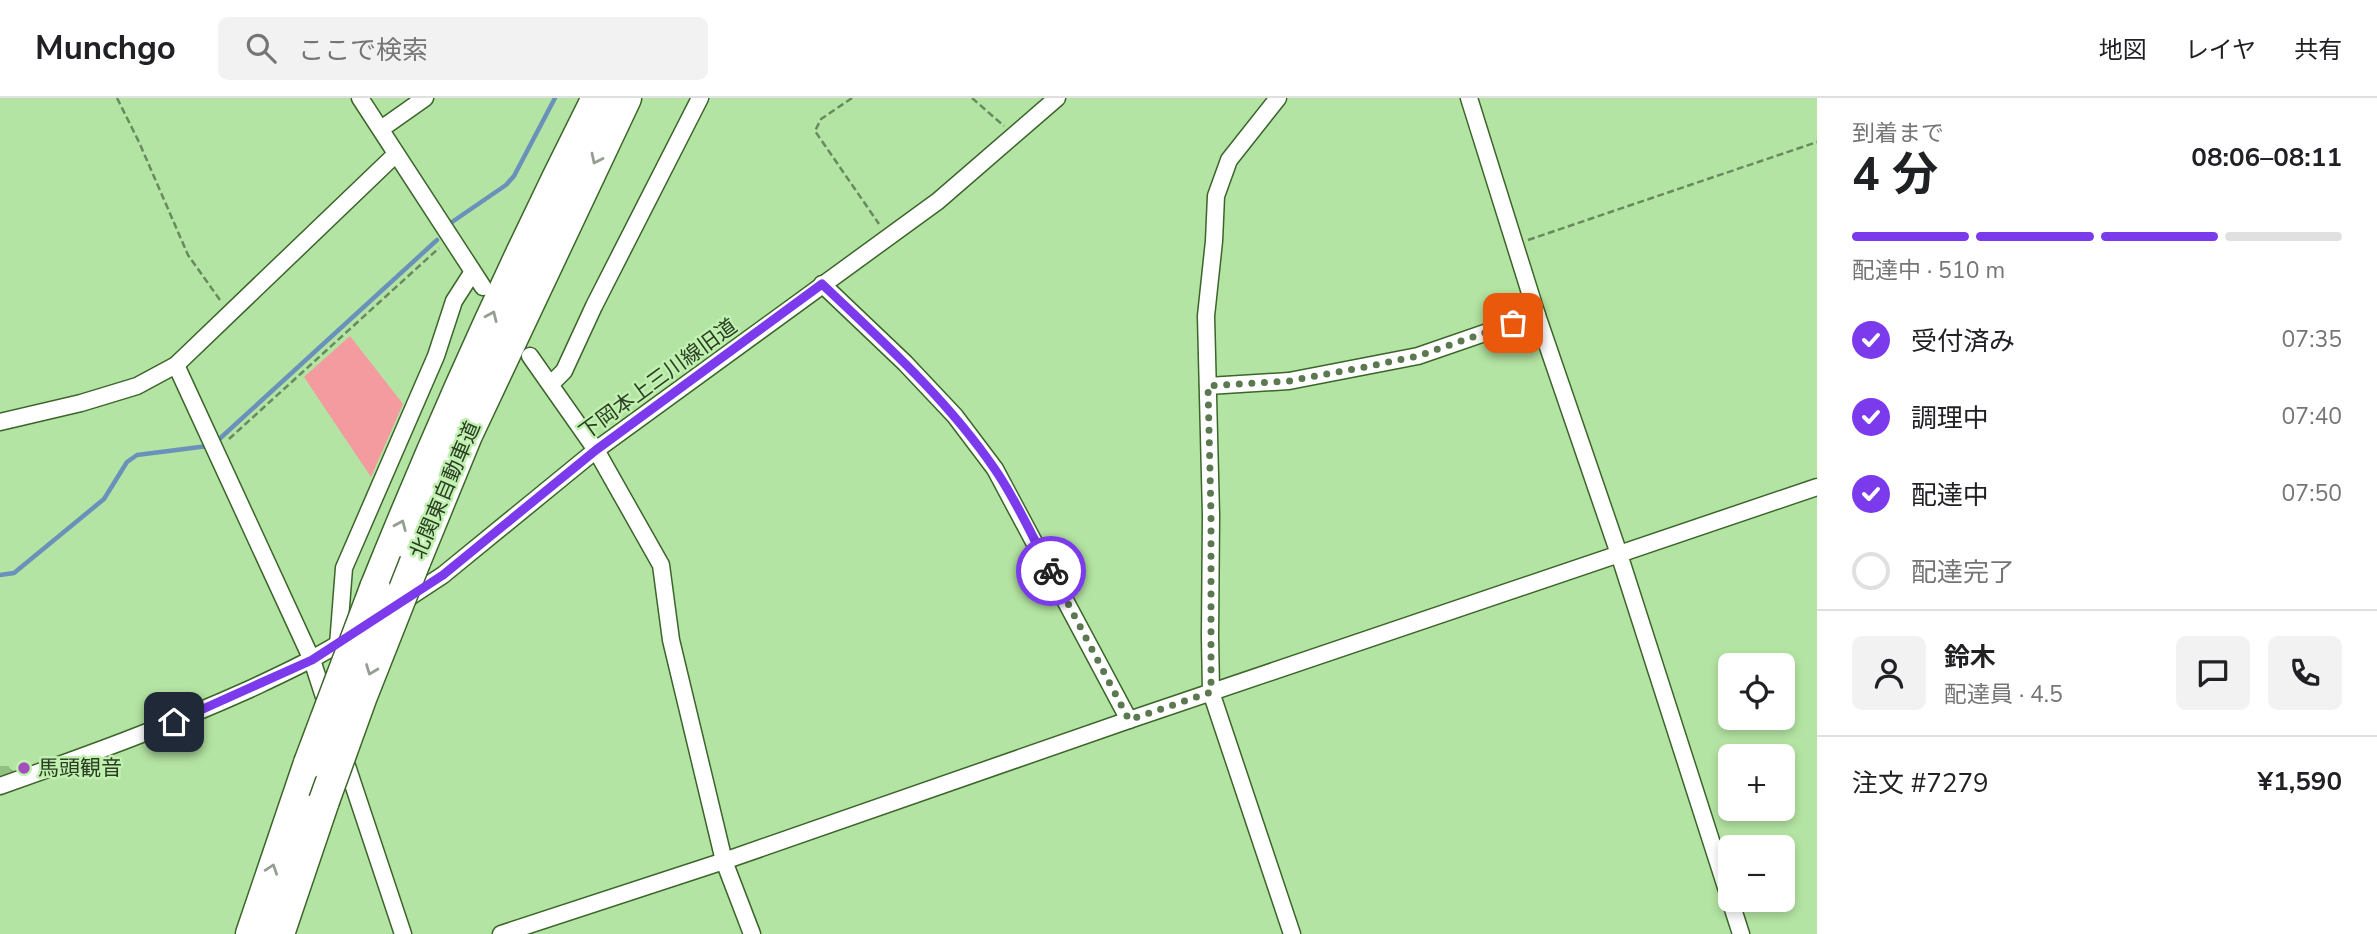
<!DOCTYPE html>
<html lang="ja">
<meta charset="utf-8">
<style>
:root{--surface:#fff;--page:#f2f2f2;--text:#202124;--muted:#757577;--line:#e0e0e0;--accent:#7c3aed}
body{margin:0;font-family:"Nunito Sans","Noto Sans JP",sans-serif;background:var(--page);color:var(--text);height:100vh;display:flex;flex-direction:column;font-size:26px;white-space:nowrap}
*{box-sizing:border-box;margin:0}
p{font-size:23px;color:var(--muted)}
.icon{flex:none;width:38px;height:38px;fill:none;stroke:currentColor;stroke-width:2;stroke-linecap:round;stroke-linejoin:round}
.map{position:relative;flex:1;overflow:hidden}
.drawer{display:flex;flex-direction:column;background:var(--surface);width:560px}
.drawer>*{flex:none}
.tools{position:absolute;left:1718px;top:555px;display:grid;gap:14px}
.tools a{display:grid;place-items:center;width:77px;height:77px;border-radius:10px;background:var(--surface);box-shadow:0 4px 10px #0003;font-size:35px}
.pin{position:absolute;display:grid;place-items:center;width:60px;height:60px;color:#fff;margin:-30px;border-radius:14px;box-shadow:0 4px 10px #0006}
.courier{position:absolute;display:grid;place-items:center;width:70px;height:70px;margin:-35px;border:5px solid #7c3aed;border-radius:50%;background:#fff;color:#222;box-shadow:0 2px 9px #0007}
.overview em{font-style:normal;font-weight:700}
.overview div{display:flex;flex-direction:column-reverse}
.overview{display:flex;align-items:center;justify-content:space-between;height:119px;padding:0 35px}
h1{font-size:46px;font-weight:700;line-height:52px}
.bar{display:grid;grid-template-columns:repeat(4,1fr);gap:10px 7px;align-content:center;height:84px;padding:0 35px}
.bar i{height:9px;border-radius:5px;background:var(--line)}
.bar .selected{background:var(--accent)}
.bar p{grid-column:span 4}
.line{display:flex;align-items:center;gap:18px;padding:0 35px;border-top:2px solid var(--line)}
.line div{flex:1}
.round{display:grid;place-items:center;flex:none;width:74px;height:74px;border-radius:10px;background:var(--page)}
ol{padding:0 35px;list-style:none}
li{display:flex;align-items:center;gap:21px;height:77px}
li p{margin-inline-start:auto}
li .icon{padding:7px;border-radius:50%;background:var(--accent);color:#fff;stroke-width:4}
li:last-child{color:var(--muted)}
li i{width:38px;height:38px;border:4px solid var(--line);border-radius:50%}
header{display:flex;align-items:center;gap:42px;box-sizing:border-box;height:98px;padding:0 35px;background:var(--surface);border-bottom:2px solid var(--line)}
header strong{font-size:33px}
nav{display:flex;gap:38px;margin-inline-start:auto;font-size:24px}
.search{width:490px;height:63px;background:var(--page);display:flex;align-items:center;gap:18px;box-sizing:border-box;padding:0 24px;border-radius:10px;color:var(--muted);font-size:26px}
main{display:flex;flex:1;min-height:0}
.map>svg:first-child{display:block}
</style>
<header>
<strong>Munchgo</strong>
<div class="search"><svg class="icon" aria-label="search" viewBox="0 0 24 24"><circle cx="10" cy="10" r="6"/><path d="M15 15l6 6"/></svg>ここで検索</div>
<nav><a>地図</a><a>レイヤ</a><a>共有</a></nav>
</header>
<main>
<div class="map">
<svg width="1817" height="836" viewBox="0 0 1817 836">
<rect width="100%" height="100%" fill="#b4e4a3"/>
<polygon fill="#f39b9e" points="350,238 403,306 371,379 304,279"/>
<polygon fill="#0003" points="0,670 9,670 14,673 15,678 0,682"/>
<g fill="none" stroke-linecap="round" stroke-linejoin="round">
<g stroke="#6991ba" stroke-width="4.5">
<polyline points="452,124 506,87 514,78 555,0"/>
<polyline points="215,345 437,142"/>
<polyline points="0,477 14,475 104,401 127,364 137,357 208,348"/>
</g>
</g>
<polygon fill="#93c182" points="0,668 9,668 10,675 0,678"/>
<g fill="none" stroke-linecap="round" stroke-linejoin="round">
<g stroke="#3b652a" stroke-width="19">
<g id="street">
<polyline points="360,0 483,189"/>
<polyline points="1278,0 1229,62 1216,98 1214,143 1206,218 1211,417 1210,538 1211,594 1292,836"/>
<polyline points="1469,0 1537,217 1619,456 1741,836"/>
<polyline points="381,31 425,0"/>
<polyline points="822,186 905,265 955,318 995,371 1129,622"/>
<polyline points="530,258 596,352 661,467 671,542 724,763 752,836"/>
<polyline points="176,267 312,562 327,608"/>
<polyline points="551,286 564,273 594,208 700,0"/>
<polyline points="1208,288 1289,283 1418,258 1537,217"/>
<polyline points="0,324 81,305 137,288 176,267 396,56"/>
<polyline points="402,504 443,477 596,352 938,103 1057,0"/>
<polyline points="338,547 344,470 436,258 454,203 472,175"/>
<polyline points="343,656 403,836"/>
<path d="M0 688C85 658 168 628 250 591 286 574 321 558 354 536"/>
<polyline points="501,836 724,763 1129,622 1817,389"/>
</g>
</g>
<g stroke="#3b652a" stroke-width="33">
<g id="highway">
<polyline points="415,464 467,337 626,0"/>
<path d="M375 490C442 324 516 160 597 0"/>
<polyline points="251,836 309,665"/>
<polyline points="279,836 324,703"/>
</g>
</g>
<g stroke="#698a5e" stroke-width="2.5" stroke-dasharray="7 3.5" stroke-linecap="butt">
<polyline points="117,0 139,44 188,157 220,202"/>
<polyline points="852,0 821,21 815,33 879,126"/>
<polyline points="972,0 1004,28"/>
<polyline points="1528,142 1817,44"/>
<polyline points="229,341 439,150"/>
</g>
<use href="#street" stroke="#fff" stroke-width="16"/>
<use href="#highway" stroke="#fff" stroke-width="30"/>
<g stroke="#3b652a" stroke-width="33" stroke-linecap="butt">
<g id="highway-bridge">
<polyline points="309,665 375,490"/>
<polyline points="324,703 362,598 415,464"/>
</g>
</g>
<use href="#highway-bridge" stroke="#fff" stroke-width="30"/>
</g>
<defs><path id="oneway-chevron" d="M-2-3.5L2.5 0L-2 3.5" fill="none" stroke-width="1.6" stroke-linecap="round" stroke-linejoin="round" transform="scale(1.75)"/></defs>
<g stroke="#959e92">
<use href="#oneway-chevron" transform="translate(596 61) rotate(116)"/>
<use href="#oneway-chevron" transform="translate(492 218) rotate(-66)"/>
<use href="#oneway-chevron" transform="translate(401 427) rotate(-67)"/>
<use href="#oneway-chevron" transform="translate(371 572) rotate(111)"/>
<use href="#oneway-chevron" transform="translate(272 771) rotate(-71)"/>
</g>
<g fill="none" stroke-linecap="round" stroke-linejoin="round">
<polyline stroke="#5b7850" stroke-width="7" stroke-dasharray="0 12.6" points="1051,473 1129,622 1211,594 1211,417 1208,288 1289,283 1370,268 1418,258 1513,225"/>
<path stroke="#7c3aed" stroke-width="9" d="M174 624 312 562 443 477 596 352 822 186C883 244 946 300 994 370 1016 401 1032 439 1051 473"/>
</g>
<circle fill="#a24ebc" stroke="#c1f1b0" stroke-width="2.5" cx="24" cy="670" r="7"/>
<g text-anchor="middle" stroke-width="5" stroke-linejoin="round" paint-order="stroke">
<g font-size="21" fill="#2b3e24" stroke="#c1f1b0">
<text transform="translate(658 281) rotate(-36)" y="7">下岡本上三川線旧道</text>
<text transform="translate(445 392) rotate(-67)" y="7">北関東自動車道</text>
</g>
<g font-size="21" fill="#2b3e24" stroke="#c1f1b0" text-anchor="start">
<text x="38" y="677">馬頭観音</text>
</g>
</g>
</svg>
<div class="tools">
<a><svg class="icon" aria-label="locate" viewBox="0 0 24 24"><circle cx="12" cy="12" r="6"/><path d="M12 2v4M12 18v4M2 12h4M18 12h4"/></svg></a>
<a>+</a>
<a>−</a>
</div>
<div class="pin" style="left:1513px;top:225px;background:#ea580c"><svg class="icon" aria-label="bag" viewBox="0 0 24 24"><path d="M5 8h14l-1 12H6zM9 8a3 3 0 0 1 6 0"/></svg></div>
<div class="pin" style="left:174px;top:624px;background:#1f2937"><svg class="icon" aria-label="home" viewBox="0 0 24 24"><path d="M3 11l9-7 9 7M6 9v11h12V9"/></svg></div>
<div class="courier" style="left:1051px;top:473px"><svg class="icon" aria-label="bike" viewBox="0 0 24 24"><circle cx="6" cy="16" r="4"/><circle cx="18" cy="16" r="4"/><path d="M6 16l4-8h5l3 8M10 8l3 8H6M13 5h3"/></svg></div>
</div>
<section class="drawer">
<div class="overview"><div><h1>4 分</h1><p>到着まで</p></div><em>08:06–08:11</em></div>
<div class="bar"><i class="selected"></i><i class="selected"></i><i class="selected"></i><i></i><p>配達中 · 510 m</p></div>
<ol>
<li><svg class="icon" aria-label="check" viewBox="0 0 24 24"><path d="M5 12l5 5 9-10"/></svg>受付済み<p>07:35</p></li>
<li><svg class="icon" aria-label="check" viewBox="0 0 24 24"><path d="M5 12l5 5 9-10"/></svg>調理中<p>07:40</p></li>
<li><svg class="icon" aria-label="check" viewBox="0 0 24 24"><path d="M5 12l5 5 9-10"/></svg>配達中<p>07:50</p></li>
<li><i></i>配達完了</li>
</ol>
<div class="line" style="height:126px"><a class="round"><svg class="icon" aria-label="person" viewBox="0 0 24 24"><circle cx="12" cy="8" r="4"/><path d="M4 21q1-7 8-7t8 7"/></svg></a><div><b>鈴木</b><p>配達員 · 4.5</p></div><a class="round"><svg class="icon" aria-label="chat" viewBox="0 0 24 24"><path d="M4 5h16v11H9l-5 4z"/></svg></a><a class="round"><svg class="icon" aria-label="phone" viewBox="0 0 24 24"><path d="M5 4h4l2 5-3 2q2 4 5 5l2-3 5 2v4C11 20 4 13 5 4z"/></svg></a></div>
<div class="line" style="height:91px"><div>注文 #7279</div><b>¥1,590</b></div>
</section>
</main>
